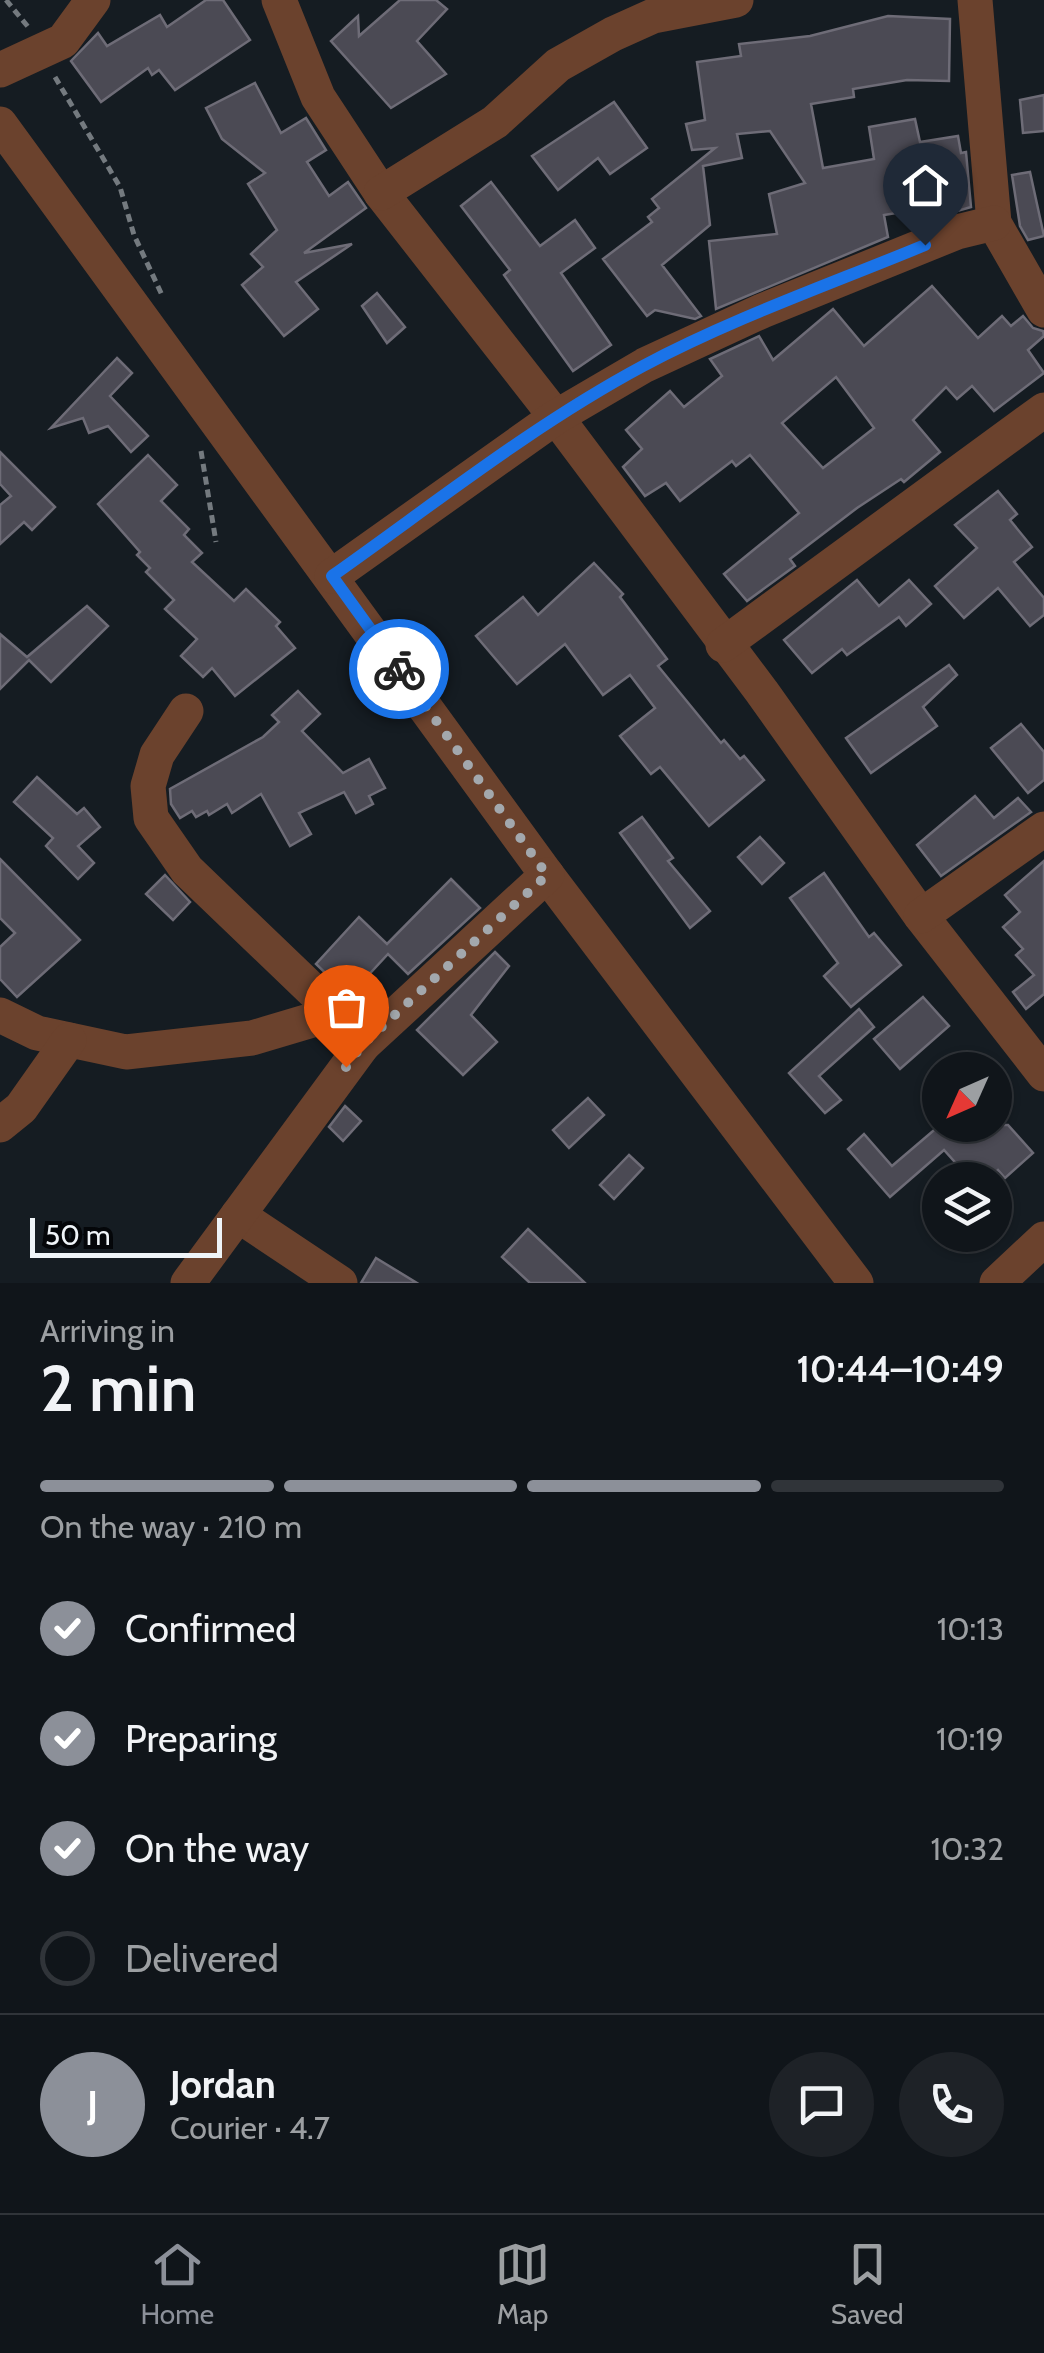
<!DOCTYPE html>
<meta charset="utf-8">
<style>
:root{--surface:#10151a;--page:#1e2227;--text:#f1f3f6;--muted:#9c9fa2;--line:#303439;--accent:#8c9099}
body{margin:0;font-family:Cabin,sans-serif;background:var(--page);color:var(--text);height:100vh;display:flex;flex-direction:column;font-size:38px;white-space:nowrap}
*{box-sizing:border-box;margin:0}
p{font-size:32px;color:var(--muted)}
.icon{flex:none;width:55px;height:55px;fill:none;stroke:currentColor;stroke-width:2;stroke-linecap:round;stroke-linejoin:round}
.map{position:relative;height:1283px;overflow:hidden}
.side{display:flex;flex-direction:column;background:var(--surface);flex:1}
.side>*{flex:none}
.needle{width:65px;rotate:225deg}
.controls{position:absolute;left:922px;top:1052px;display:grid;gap:20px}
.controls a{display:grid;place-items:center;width:90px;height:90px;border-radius:50%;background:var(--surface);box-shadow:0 2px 8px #0004,0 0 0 2px var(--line);font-size:50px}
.scale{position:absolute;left:30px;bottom:25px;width:192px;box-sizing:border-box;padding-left:10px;border:5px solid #eff4f8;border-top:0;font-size:28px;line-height:35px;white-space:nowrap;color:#eff4f8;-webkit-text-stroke:8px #040609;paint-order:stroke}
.pin{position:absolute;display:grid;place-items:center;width:85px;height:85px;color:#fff;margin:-102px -42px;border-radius:50% 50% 50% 0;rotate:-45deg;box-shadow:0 0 10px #0007}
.pin .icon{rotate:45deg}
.courier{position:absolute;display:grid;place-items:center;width:100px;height:100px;margin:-50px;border:8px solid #1a73e8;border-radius:50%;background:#fff;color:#222;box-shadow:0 2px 12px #0007}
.summary em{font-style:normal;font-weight:600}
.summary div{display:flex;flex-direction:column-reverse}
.summary{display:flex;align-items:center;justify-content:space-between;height:170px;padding:0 40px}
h1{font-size:65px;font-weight:600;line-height:75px}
.bar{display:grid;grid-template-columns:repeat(4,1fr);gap:15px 10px;align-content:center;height:120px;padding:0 40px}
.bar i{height:12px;border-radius:8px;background:var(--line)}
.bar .selected{background:var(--accent)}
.bar p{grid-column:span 4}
.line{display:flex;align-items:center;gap:25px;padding:0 40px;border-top:2px solid var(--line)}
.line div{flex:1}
.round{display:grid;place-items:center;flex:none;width:105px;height:105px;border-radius:52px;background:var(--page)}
ol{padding:0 40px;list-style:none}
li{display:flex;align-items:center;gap:30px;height:110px}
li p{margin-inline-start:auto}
li .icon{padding:10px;border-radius:50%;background:var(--accent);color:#fff;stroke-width:4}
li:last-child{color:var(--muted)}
li i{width:55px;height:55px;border:5px solid var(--line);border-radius:50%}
.tab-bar{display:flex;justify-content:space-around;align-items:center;height:140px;border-top:2px solid var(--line);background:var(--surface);font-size:28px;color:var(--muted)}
.tab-bar a{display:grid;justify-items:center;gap:5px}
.tab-bar .selected{color:var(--accent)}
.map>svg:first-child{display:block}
</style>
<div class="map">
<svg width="1044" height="1283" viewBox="0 0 1044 1283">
<rect width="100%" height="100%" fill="#151c22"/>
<g fill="#4b4a54" stroke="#6e6c77" stroke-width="2.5" fill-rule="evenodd">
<polygon points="206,0 223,0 250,40 175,90 159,70 152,75 148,68 101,102 71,61 98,33 107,46 160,15 167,27"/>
<polygon points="400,0 436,0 447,9 417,41 446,74 391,108 331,41 358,16 359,36"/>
<polygon points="888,16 950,19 949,81 907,80 853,89 854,97 811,104 823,168 874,159 869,127 915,119 920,142 958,136 961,153 966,152 971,207 940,216 939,206 884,215 888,237 716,309 709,241 777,234 769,194 805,183 770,131 737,134 742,158 703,166 710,225 662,265 701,316 695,319 655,310 647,316 603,259 652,222 648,217 659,208 652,199 715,148 692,150 686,124 705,120 697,62 741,56 739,44 810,36"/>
<polygon points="255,83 281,133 306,118 326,150 307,162 329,196 348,182 366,208 304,253 352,244 296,282 318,309 284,336 242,285 263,267 251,254 277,230 248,184 265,173 222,139 206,108"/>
<polygon points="1044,95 1044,131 1023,133 1020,100"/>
<polygon points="614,102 647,148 610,174 598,158 558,190 532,156"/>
<polygon points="1030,172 1044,236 1028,240 1020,226 1012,175"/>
<polygon points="491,182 540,246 575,220 595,248 561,273 611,345 573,371 504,275 510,270 461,206"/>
<path d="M932 286 978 338 1002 316 1011 326 1023 316 1033 328 1043 331 1044 336 1028 350 1044 373 994 411 972 386 957 399 946 387 913 420 940 452 904 482 901 479 857 508 790 559 795 566 747 601 724 574 799 513 750 455 736 466 732 461 680 501 666 483 645 496 623 467 642 449 626 430 670 391 684 407 722 376 710 359 759 336 773 360 833 309 864 346ZM836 377 874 428 823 468 782 423Z"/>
<polygon points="377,293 405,327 387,343 362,306"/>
<polygon points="117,358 132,373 110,396 148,436 131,452 108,426 89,433 83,418 51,428"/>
<polygon points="0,452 55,507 32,530 24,522 0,544 0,505 11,496 0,484"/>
<polygon points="148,455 177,485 161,501 189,529 184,535 202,553 192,562 234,601 246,589 280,622 276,626 295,648 235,696 212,668 203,677 181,656 197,639 165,609 174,600 146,572 150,568 137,555 140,552 98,504"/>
<polygon points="998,491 1017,514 1010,520 1032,547 1014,562 1044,598 1044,615 1030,626 998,588 964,618 935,586 977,548 955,525"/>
<polygon points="594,563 623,594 620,597 667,659 658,666 721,743 724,740 740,759 744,756 764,780 709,826 660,767 651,774 620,736 655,708 630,675 603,695 565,644 517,684 476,636 523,597 538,615"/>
<polygon points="857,580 879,606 909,580 931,604 906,626 899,617 847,655 842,649 812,673 784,640"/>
<polygon points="87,606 108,626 51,682 29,660 0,689 0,634 27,657"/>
<polygon points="949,665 957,675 923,707 937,726 871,773 846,738"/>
<polygon points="298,691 320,714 302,731 343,773 369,759 385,788 369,796 373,804 356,813 344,792 299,813 311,834 290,846 261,794 232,813 227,804 209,815 207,811 196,817 192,811 180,818 171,804 170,789 263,737 279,722 272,715"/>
<polygon points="1021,724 1044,752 1044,780 1028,793 991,748"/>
<polygon points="37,777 77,814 84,808 100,827 78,846 94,863 78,879 46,846 53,838 14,802"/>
<polygon points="975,796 994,818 1018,798 1031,812 941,876 917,845"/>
<polygon points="642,817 673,858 668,861 710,911 690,928 620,833"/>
<polygon points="760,837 784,863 762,884 738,857"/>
<polygon points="0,859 80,940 17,997 0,979 0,947 15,933 0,918"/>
<polygon points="1044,861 1044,994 1026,1009 1013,992 1034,975 1016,955 1023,949 1003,927 1020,912 1005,895"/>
<polygon points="824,873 869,937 874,933 901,965 851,1007 824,976 838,963 790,898"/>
<polygon points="165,875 190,902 173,920 146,894"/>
<polygon points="451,879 480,908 408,974 388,954 349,996 316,964 359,917 387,944"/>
<polygon points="495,952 509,966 471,1015 497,1042 463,1075 417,1030"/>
<polygon points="923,997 949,1026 900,1069 874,1039"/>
<polygon points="859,1009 874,1027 819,1076 841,1100 825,1113 789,1073"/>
<polygon points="588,1098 604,1115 569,1148 553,1130"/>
<polygon points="345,1106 361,1121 343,1141 329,1127"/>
<polygon points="940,1125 1008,1125 1033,1153 1005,1178 998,1170 987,1180 971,1180 944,1150 890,1197 848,1149 864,1134 892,1166"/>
<polygon points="629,1155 643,1168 614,1199 600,1185"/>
<polygon points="528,1229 585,1283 530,1283 502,1257"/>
<polygon points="376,1258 417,1283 361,1283"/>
</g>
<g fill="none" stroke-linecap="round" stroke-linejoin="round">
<g stroke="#747a7f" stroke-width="5" stroke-dasharray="8 5" stroke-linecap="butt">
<polyline points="6,0 29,28"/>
<polyline points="55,77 120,187 134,235 162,295"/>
<polyline points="201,451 216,542"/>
</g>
<g stroke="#6b422d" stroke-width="35">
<polyline points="279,0 318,97 381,193 556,417 762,692 921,916 1044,1074"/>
<polyline points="975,0 994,223 1044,310"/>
<polyline points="0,70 63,41 93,0"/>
<polyline points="0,124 547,875 856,1283"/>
<polyline points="381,193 495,122 558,65 613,34 653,16 736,0"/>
<polyline points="332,576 556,417 645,365 762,311 957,232 994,223"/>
<polyline points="723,645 1044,410"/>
<polyline points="186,711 157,755 148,786 151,818 187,870 336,1013 363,1045"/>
<polyline points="921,916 1044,829"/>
<polyline points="0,1015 37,1033 126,1052 252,1038 336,1013"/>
<polyline points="0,1125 21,1108 69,1040"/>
<polyline points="238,1215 340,1283"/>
<polyline points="188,1283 363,1045 547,875"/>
<polyline points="997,1283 1044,1239"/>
</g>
</g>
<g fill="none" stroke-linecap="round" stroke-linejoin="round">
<polyline stroke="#a3a8ad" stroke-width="10" stroke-dasharray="0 18" points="346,1067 362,1045 547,875 399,669"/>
<path stroke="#1a73e8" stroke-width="12" d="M399 669 332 576C434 504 533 425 643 366 733 318 831 284 925 245"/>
</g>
</svg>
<div class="controls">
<a><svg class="needle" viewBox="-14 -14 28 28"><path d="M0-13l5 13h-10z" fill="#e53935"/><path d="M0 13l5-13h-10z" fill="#9c9fa2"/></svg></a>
<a><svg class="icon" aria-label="layers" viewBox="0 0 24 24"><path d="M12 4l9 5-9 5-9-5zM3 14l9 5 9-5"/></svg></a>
</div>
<div class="scale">50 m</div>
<div class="pin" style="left:346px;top:1067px;background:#ea580c"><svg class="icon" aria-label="bag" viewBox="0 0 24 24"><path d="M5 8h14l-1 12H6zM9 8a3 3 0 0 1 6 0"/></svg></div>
<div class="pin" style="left:925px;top:245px;background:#1f2937"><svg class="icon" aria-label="home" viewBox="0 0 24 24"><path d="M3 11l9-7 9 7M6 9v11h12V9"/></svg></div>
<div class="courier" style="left:399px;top:669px"><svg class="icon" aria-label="bike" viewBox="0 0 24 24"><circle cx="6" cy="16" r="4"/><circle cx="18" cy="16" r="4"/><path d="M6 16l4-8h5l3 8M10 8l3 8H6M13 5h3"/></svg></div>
</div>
<section class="side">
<div class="summary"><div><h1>2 min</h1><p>Arriving in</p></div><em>10:44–10:49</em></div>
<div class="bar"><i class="selected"></i><i class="selected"></i><i class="selected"></i><i></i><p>On the way · 210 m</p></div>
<ol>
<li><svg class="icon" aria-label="check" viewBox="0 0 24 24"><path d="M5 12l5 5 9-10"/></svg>Confirmed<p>10:13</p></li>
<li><svg class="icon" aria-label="check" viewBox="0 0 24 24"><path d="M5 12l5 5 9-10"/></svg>Preparing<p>10:19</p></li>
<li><svg class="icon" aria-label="check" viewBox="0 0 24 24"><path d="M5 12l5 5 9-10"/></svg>On the way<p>10:32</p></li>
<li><i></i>Delivered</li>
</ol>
<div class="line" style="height:180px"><b class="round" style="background:var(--accent);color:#fff">J</b><div><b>Jordan</b><p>Courier · 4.7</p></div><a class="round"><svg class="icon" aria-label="chat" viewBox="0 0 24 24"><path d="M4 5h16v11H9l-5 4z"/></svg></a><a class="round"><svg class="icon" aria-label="phone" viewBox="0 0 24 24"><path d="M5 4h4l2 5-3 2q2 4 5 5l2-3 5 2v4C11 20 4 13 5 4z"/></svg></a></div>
</section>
<nav class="tab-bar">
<a class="selected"><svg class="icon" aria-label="home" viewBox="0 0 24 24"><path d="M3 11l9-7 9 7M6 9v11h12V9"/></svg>Home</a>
<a><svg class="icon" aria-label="map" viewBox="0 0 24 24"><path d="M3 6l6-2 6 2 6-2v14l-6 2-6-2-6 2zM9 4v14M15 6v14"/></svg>Map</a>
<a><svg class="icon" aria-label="saved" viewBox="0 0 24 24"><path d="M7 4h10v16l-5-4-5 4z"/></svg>Saved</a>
</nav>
